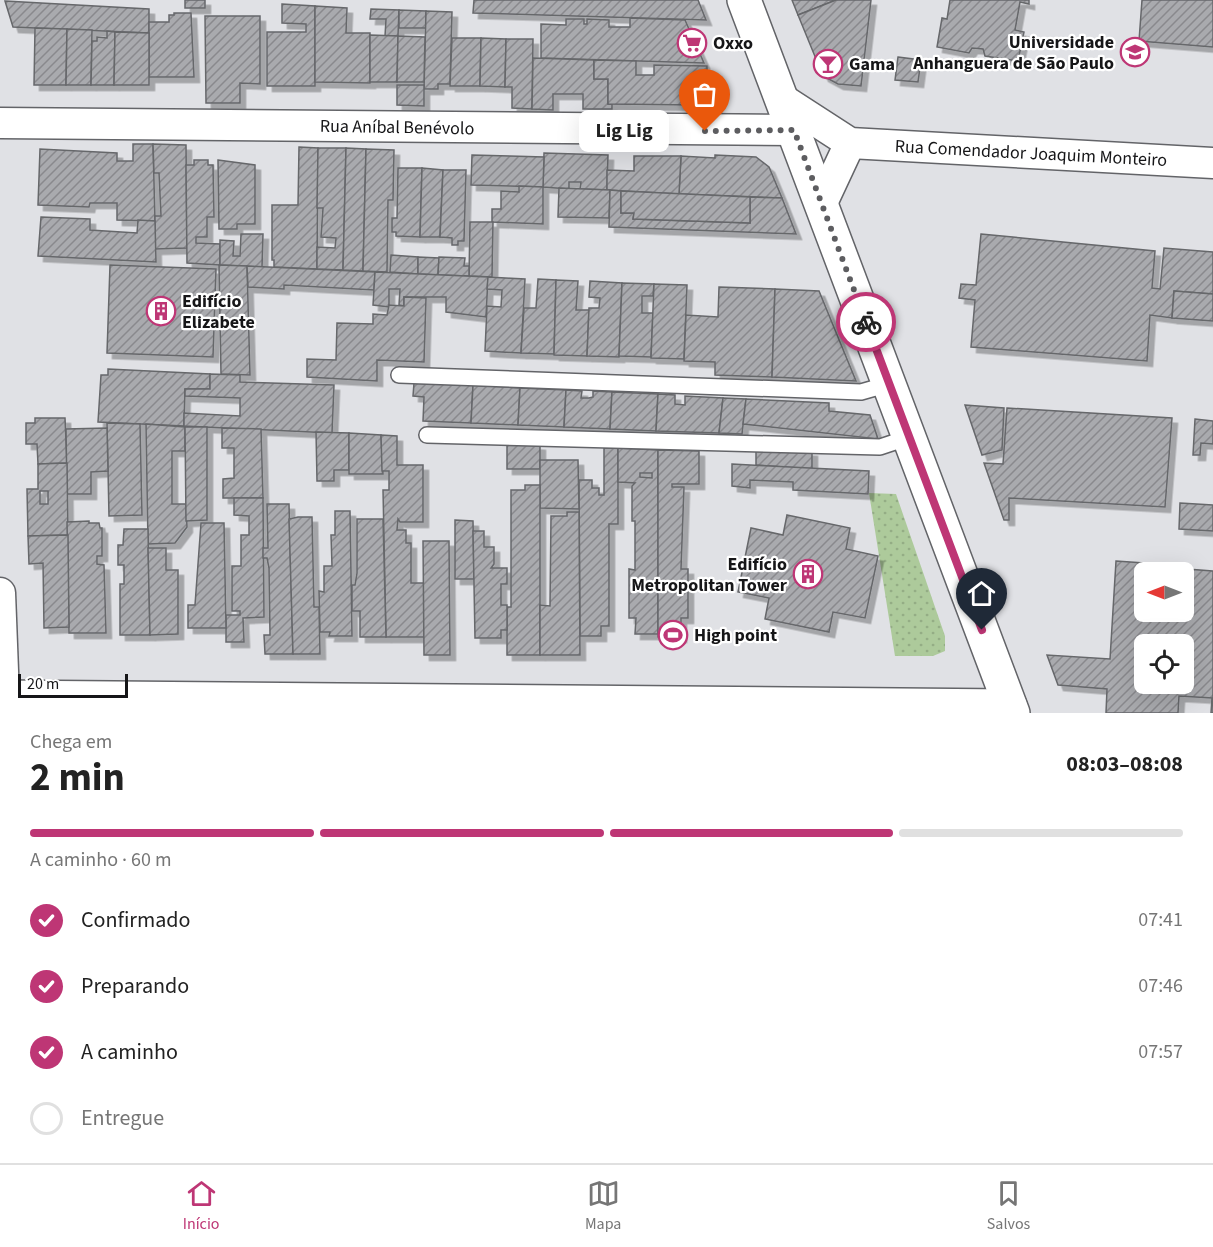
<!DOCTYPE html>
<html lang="pt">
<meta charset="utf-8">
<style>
:root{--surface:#fff;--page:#f6f6f6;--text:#222;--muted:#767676;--line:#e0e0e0;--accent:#be3675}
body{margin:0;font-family:"Source Sans 3",sans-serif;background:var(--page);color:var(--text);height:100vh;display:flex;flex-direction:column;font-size:22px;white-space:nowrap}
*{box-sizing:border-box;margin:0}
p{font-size:20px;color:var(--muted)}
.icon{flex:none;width:33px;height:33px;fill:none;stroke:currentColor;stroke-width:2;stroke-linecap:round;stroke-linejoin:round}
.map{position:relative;height:713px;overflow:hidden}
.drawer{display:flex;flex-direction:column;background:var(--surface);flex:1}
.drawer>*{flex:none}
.needle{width:39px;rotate:270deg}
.tools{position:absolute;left:1134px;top:562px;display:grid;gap:12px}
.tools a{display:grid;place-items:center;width:60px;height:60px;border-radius:9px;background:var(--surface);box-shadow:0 6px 24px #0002;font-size:30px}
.scale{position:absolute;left:18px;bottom:15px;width:110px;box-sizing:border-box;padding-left:6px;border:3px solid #161618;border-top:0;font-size:16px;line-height:21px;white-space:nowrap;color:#161618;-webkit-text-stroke:4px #fff;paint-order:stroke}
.pin{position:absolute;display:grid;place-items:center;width:51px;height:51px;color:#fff;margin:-62px -26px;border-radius:50% 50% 50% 0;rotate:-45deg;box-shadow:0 0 6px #0007}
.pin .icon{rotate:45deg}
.courier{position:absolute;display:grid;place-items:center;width:60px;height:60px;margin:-30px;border:4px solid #be3675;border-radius:50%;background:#fff;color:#222;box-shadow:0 2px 8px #0007}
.bubble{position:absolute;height:42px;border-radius:9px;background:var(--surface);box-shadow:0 6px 24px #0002;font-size:20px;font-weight:700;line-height:42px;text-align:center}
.summary em{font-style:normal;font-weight:700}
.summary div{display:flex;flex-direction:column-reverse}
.summary{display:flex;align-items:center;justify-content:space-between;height:102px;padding:0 30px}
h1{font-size:39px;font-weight:700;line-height:45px}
.bar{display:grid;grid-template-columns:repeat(4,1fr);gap:9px 6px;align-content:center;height:72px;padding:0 30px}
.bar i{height:8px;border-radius:4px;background:var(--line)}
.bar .on{background:var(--accent)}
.bar p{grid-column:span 4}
ol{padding:0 30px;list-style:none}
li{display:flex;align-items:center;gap:18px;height:66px}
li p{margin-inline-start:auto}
li .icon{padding:6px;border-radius:50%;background:var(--accent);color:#fff;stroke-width:4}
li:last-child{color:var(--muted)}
li i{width:33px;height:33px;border:3px solid var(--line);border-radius:50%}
.tabs{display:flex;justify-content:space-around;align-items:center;height:84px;border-top:2px solid var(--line);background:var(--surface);font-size:16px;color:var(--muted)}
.tabs a{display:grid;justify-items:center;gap:3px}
.tabs .on{color:var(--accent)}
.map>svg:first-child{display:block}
</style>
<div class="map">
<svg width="1213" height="713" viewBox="0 0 1213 713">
<defs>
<pattern id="park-dots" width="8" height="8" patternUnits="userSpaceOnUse" patternTransform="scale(1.5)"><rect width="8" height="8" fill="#adca9b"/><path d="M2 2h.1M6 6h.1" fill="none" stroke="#94ad85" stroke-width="1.8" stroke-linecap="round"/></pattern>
<pattern id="building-hatch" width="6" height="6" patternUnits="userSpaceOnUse" patternTransform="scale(1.5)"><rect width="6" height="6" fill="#a9aaae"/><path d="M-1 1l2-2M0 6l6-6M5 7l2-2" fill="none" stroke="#89898d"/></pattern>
<filter id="shadow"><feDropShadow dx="5.5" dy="5.5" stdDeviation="0" flood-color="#0004"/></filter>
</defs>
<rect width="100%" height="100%" fill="#e0e1e5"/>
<polygon fill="url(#park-dots)" points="869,493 896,494 945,636 945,651 933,656 895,656"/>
<g fill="url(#building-hatch)" stroke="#66676b" stroke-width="1.5" fill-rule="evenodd" filter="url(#shadow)">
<rect x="185" y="0" width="20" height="8"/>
<polygon points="474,0 698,0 706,20 473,13"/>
<polygon points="792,0 836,0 798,15"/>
<polygon points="836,0 871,0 861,86 838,84 823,76 798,15"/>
<polygon points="950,0 1029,0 1029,4 1020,2 1015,30 1024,32 1018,61 985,56 983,49 972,48 969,53 937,47 942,18 947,19"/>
<polygon points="1142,0 1213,0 1213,47 1139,41"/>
<polygon points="5,1 149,9 149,33 13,27"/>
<polygon points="282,4 315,6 315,86 267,86 267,32 306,32 306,24 282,23"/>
<polygon points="315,6 347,8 346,33 370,33 370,83 315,82"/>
<polygon points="371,9 399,10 398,36 385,36 386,19 370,19"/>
<polygon points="399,10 426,11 426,28 399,28"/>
<polygon points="426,11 452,12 450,84 438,84 438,89 424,89"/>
<polygon points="174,13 191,13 194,77 149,77 149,22 169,22 169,15 174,15"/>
<polygon points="205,16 260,16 260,84 240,83 240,103 206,103"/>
<polygon points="630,18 685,20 704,63 541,58 541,24 566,25 566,19 584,19 584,24 587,24 587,19 609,20 609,27 630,27"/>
<polygon points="35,28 67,29 66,85 34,85"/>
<polygon points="67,29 92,30 91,85 66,85"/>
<polygon points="107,31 115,32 114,85 91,85 92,41 97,41 97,37 107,38"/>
<polygon points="115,32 149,33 149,85 114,85"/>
<polygon points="370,35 398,36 397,82 370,82"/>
<polygon points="398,36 425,37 424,82 397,82"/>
<polygon points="452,38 481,38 480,86 450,86"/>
<polygon points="481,38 506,39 505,87 480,86"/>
<polygon points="506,39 533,39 532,109 512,108 512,87 505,87"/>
<polygon points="898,57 921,60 918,82 895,80"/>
<polygon points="533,58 594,60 594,79 608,79 608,104 612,104 612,109 583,109 583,94 553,94 553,110 532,109"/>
<polygon points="594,60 636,61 636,75 654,75 654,65 707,66 707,76 711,79 710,101 693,101 693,105 608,104 608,79 594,79"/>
<polygon points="397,85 424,85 424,106 397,105"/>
<polygon points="133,144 153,144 155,221 117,220 117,203 90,203 89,207 38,205 40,149 117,153 117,161 133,161"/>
<polygon points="153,144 186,145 187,248 155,249 155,216 161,216 159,173 154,173"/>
<polygon points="299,147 318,148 317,269 274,267 274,260 272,260 272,205 298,205"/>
<polygon points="318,148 346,148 343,270 317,269 317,247 335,248 336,238 321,237 323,208 317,208"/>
<polygon points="346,148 366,149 363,271 343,270"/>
<polygon points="366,149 394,150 393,200 388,200 387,272 363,271"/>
<polygon points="544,153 608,155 607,190 580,189 581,182 569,182 569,189 543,187"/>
<polygon points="472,155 544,157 543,187 471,185"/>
<polygon points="715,155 756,157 769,167 782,198 679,194 681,156 715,158"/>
<polygon points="634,156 681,156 679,194 607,190 607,170 634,171"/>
<polygon points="194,160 208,160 208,165 213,165 214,217 207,217 207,237 196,237 196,243 220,244 220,265 187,263 186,165 194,165"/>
<polygon points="218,160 255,165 255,224 237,224 237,229 219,229"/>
<polygon points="398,168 422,168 420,237 396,236 396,232 392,232 392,218 397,218"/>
<polygon points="422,168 443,170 440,237 420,237"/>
<polygon points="443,170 466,170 464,241 458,241 458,245 452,245 452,238 440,237"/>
<polygon points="519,186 543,187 543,224 492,222 492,209 501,209 501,191 519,192"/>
<polygon points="559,188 610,190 609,218 558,217"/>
<polygon points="610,190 621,191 621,213 634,213 633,219 750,223 750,197 782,198 796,234 609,227"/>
<polygon points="621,191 750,197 750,223 633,219 634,213 621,213"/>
<polygon points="41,217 90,219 90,230 137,233 138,220 155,221 156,262 38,256"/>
<polygon points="470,222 493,222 492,277 469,276"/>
<polygon points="241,234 263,234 262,267 220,265 220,240 234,241 233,256 240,256"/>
<polygon points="981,234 1155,251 1152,288 1160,289 1164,248 1213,252 1213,294 1174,291 1172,318 1150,315 1147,361 971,347 975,300 959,298 961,284 976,285"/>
<polygon points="391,255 418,257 418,274 390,272"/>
<polygon points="418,257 439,258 438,275 418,274"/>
<polygon points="439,257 465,258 464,266 469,266 469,276 438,275"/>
<polygon points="110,265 216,269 213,357 107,353"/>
<polygon points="219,265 247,266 250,375 221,374"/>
<polygon points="247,266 375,272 374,290 284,285 284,289 248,287"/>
<polygon points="375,272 488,277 486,317 446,312 446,297 404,297 404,306 399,305 400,289 389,289 389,307 373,305"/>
<polygon points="488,277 525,279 521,353 485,351 487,306 501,307 502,290 487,289"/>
<polygon points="538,279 556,280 554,354 521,353 524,308 536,308"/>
<polygon points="556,280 578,281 576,310 589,310 587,356 554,355"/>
<polygon points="590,281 622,283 619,357 587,356 589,308 599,308 600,298 589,297"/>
<polygon points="622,283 654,284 653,296 642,296 642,313 653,313 651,357 619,356"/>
<polygon points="654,284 687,285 684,359 651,358"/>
<polygon points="719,287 775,289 772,377 715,375 715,362 684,361 686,315 718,317"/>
<polygon points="775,289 819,291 856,381 772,377"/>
<polygon points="1174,291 1213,294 1213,321 1172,318"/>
<polygon points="404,297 426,298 424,362 377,360 377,381 307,377 307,359 336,360 337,323 373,324 373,314 387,315 389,305 404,306"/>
<polygon points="108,369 210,374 210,389 185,389 184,426 98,422 101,375 108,375"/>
<polygon points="210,374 240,375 240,382 334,385 332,433 184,426 184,413 240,416 240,398 185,396 185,389 210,389"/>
<polygon points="414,383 473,385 471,423 423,421 424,397 413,396"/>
<polygon points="473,385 520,388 518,425 471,423"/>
<polygon points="520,388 566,390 564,427 518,425"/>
<polygon points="566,390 582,391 581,398 589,398 593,397 593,391 612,392 610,429 564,427"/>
<polygon points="612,392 658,394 656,431 610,429"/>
<polygon points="658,394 675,395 675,404 685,405 685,396 723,398 719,433 656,431"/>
<polygon points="723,398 746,399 742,434 719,433"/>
<polygon points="746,399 829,403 829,411 870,415 878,439 743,424"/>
<polygon points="965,405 1004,408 1002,450 982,455"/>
<polygon points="1007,408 1172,418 1165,507 1009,498 1009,520 1004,520 984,463 1003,464"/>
<polygon points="35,418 65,418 67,463 38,464 37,444 26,444 26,423 35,423"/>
<polygon points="1195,419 1213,421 1213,444 1201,443 1200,455 1193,455"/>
<polygon points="107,423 140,424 142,515 109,516"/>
<polygon points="146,424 185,427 185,451 172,451 172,504 186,504 187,527 175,543 148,544"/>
<polygon points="185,427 207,427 207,520 186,521"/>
<polygon points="107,428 108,471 91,472 91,494 67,494 66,429"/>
<polygon points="222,428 261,429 263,498 223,498 223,479 234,478 234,448 222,448"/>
<polygon points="316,432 349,433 349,470 334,470 334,481 317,481"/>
<polygon points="349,433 381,435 383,474 349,474"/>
<polygon points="381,435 397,436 397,465 423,465 423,522 400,522 398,519 397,530 406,530 406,543 411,543 411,583 424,583 424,637 386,637 383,490 389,490 389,471 382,471"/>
<polygon points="507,442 540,445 540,469 507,469"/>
<polygon points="604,448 618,448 618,524 609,524 609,626 601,626 601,636 580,636 579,480 592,480 592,488 599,488 599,495 604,495"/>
<path d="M618 448 658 450V634H635L636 618H629V569L635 570V521H632V486L635 483 618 482ZM640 473H652V478L640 477Z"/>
<polygon points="756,449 812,451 812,469 756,465"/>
<polygon points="658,450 699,451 699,484 672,484 672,487 684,487 681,569 688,569 688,618 681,618 681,637 658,637"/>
<polygon points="540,460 578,460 579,509 540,508"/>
<path d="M67 463 68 535 28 536 27 489H38V464ZM40 491H48V504H40Z"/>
<polygon points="732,464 869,471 868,494 793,490 793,482 750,480 750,488 732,486"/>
<polygon points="525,485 540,485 540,655 507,655 507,607 511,607 511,490 525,490"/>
<polygon points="234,498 263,498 264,617 243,618 244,642 226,642 226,615 240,615 240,611 232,611 232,566 241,566 241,535 249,535 249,516 234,515"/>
<polygon points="1180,503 1213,505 1213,531 1179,529"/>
<polygon points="267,504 289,504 293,654 265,654 264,635 270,635 269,568 267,558 263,558 263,548 268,548"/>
<polygon points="335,511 350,511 352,636 329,636 330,632 320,632 319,591 324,592 324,566 332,566 331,535 335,535"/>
<polygon points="567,512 579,512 580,655 540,655 540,605 550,606 551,516 567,516"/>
<polygon points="787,515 850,528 846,549 878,556 865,618 833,612 829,632 765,619 769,598 738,592 751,528 783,535"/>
<polygon points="298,517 312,517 314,607 319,607 320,654 293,654 289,519"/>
<polygon points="357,519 383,519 386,637 360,637 360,611 352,611 352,585 355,585 357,573"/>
<polygon points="455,520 473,521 474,579 455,579"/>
<polygon points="89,521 89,523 99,523 100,528 102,528 102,556 97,556 97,564 104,565 106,633 69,633 67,522"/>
<polygon points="201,523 224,523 226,628 188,628 188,605 195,605"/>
<polygon points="124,529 148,529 150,635 120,635 120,584 124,584 124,565 118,565 118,545 123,545"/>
<polygon points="473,531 484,531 484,547 494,547 494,564 491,568 507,568 507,584 501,584 501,605 507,605 507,630 501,630 501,638 475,638"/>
<polygon points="68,535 69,627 44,628 43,563 29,564 28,536"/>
<polygon points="423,541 449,541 450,655 424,655"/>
<polygon points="148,548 166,548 166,570 178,570 178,634 150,635"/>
<path d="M1116 561 1187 566V569L1213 571V713H1211L1212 698 1179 696 1178 713H1106L1107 689 1058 685 1047 655 1110 659ZM1144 573H1184V612H1144ZM1144 645H1184V684H1144Z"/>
</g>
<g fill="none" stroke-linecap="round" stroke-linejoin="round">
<g stroke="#636468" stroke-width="18">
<g id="service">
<polyline points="399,375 861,392 889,384"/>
<polyline points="427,435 880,447 910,437"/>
</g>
</g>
<g stroke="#636468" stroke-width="33">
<g id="minor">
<polyline points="782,99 850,143 1213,163"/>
<polyline points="0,123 794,130"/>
<polyline points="822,203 850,143"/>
<polyline points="0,593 4,697"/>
</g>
</g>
<g stroke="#636468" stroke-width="36">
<g id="tertiary">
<polyline points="744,0 1013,713"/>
<polyline points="0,697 1010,706"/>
</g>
</g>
<use href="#service" stroke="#fff" stroke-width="15"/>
<use href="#minor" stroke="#fff" stroke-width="30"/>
<use href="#tertiary" stroke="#fff" stroke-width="33"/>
</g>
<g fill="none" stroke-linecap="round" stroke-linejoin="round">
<polyline stroke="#5d5d60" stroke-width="6" stroke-dasharray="0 10.8" points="705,131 794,130 866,322"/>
<polyline stroke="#be3675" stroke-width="8" points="866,322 982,630"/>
</g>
<defs>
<g id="supermarket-ring" transform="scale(1.5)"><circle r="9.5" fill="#fff" stroke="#be3675" stroke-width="1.5"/><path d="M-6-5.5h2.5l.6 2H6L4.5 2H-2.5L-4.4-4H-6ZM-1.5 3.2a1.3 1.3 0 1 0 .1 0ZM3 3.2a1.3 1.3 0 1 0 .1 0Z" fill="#be3675"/></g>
<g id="university-ring" transform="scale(1.5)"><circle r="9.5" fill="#fff" stroke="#be3675" stroke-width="1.5"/><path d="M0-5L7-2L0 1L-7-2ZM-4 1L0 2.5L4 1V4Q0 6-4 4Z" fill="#be3675"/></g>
<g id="bar-ring" transform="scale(1.5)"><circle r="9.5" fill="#fff" stroke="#be3675" stroke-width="1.5"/><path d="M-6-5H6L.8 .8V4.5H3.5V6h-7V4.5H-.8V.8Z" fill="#be3675"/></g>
<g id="building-ring" transform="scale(1.5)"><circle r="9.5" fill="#fff" stroke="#be3675" stroke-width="1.5"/><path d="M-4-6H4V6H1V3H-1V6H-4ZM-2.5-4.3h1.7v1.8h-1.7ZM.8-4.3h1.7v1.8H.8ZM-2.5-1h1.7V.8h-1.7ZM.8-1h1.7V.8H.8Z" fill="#be3675"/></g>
<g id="stadium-ring" transform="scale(1.5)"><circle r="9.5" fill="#fff" stroke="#be3675" stroke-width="1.5"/><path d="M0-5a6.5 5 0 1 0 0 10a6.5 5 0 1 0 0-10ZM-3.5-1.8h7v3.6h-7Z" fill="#be3675"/></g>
</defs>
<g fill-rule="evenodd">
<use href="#supermarket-ring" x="692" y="43"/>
<use href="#university-ring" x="1135" y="52"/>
<use href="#bar-ring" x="828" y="64"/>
<use href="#building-ring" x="161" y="311"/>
<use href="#building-ring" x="808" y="574"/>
<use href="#stadium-ring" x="673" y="635"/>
</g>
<g text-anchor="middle" stroke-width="4.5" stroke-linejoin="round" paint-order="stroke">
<g font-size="18" font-weight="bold" fill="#161618" stroke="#fff" text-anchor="start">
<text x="1114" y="48" text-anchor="end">Universidade<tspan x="1114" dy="21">Anhanguera de São Paulo</tspan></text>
<text x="713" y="49">Oxxo</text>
<text x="849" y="70">Gama</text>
<text x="182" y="307">Edifício<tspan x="182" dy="21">Elizabete</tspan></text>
<text x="787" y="570" text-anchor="end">Edifício<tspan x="787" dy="21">Metropolitan Tower</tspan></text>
<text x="694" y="641">High point</text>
</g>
<g font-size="18" fill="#161618" stroke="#fff">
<text transform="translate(397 127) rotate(1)" y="6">Rua Aníbal Benévolo</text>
<text transform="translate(1031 153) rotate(3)" y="6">Rua Comendador Joaquim Monteiro</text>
</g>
</g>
</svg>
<div class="tools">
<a><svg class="needle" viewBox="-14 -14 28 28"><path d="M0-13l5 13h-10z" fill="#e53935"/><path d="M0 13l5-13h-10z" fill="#767676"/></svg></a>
<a><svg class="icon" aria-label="locate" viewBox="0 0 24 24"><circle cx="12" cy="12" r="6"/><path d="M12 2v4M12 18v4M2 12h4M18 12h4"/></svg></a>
</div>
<div class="scale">20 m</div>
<div class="pin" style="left:705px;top:131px;background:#ea580c"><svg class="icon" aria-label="bag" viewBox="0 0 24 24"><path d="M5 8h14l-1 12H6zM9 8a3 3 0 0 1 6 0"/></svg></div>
<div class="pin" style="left:982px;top:630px;background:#1f2937"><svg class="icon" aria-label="home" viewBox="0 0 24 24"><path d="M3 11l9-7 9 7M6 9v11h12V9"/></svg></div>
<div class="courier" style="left:866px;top:322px"><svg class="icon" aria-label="bike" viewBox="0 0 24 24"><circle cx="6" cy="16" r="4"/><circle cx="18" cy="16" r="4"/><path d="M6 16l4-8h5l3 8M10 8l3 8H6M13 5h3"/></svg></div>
<div class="bubble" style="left:579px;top:110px;width:90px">Lig Lig</div>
</div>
<section class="drawer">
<div class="summary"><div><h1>2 min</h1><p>Chega em</p></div><em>08:03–08:08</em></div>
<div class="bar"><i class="on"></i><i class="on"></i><i class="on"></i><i></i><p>A caminho · 60 m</p></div>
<ol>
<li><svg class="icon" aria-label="check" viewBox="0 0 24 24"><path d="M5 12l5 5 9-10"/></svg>Confirmado<p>07:41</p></li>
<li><svg class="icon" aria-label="check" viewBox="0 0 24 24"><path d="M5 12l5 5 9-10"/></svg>Preparando<p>07:46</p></li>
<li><svg class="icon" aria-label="check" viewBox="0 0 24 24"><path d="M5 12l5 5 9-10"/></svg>A caminho<p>07:57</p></li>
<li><i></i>Entregue</li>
</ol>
</section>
<nav class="tabs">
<a class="on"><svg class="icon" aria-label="home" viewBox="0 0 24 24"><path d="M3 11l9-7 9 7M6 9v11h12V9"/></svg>Início</a>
<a><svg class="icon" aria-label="map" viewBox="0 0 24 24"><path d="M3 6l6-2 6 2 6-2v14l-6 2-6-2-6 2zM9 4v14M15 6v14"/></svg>Mapa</a>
<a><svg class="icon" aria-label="saved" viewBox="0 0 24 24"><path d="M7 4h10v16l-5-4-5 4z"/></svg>Salvos</a>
</nav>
